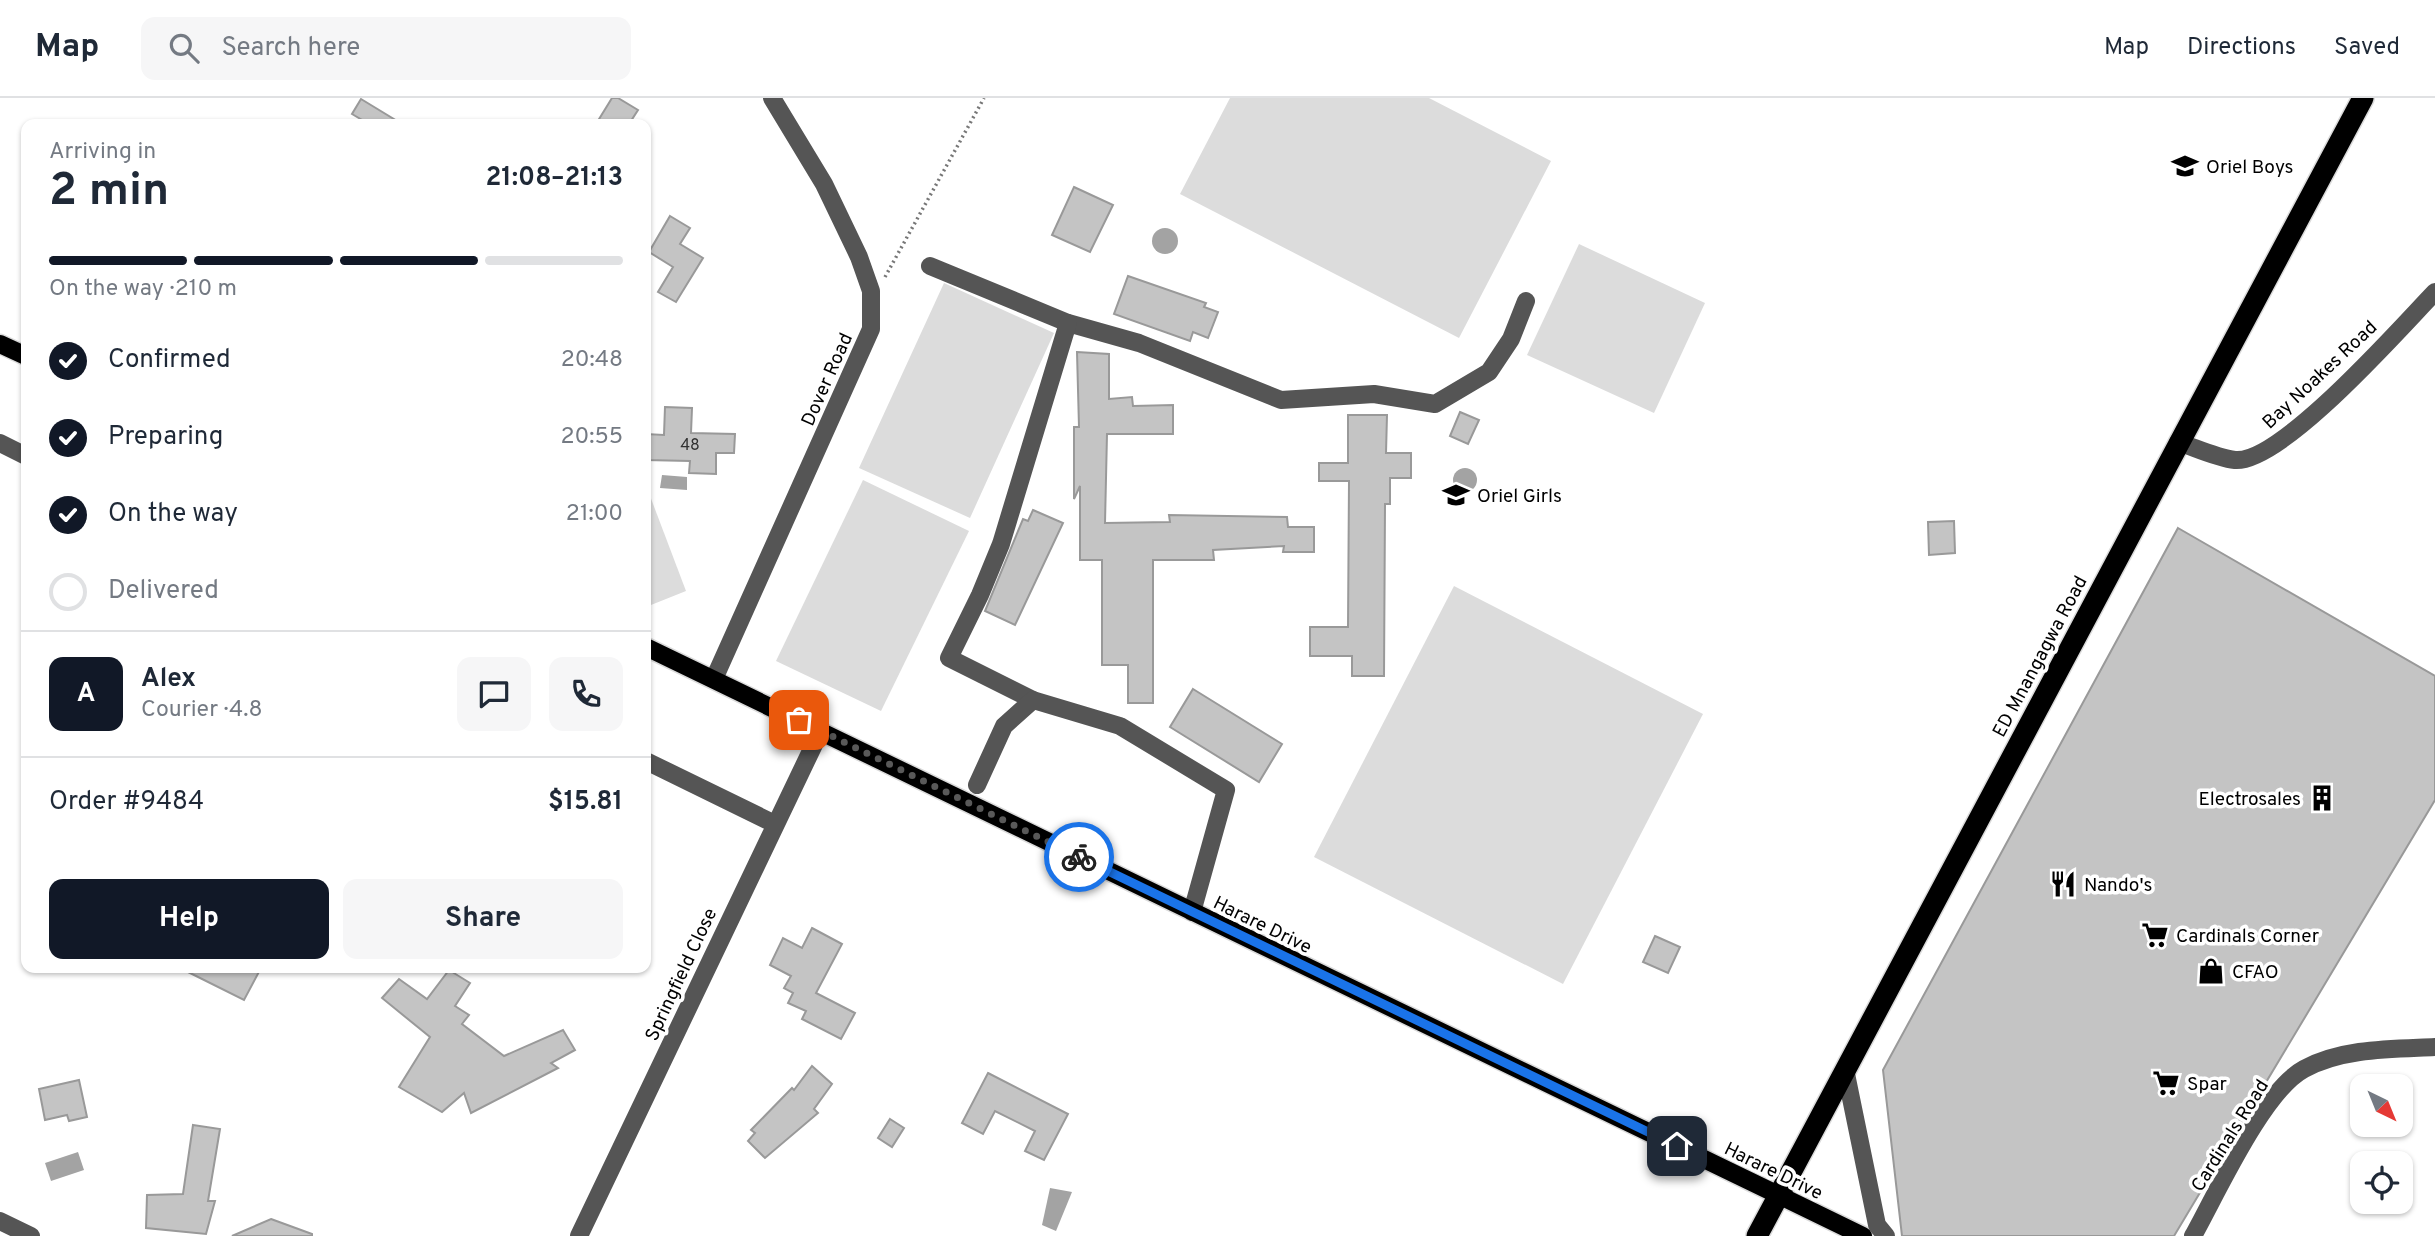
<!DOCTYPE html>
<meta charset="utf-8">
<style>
:root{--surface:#fff;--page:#f6f6f7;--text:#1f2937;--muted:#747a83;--line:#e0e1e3;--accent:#111827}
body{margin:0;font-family:Overpass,sans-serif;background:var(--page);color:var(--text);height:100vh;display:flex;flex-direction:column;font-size:26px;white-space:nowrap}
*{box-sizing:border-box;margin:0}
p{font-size:23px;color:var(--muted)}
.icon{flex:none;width:38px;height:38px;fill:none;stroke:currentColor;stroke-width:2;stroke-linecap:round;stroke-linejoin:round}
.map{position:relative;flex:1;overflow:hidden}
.drawer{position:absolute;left:21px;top:21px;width:630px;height:854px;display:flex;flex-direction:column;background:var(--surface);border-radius:14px;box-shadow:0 2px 5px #0004}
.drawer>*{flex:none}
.needle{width:46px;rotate:137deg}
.fabs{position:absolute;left:2350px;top:976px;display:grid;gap:14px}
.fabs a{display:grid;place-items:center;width:63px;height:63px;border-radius:14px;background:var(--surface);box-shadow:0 2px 5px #0004;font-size:35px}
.pin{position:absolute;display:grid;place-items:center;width:60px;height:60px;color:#fff;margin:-30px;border-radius:14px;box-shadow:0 4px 10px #0006}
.courier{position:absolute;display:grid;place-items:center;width:70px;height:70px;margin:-35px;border:5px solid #1a73e8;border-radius:50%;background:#fff;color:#222;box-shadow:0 2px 9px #0007}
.summary em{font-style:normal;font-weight:700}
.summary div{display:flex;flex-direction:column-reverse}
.summary{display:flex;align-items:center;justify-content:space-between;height:119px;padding:0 28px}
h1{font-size:46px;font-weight:700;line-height:52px}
.bar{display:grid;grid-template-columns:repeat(4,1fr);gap:10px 7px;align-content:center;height:84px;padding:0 28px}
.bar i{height:9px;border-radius:5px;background:var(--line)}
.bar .selected{background:var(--accent)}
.bar p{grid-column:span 4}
.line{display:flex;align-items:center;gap:18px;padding:0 28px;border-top:2px solid var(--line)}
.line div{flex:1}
.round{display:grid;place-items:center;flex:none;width:74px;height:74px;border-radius:14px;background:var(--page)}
ol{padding:0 28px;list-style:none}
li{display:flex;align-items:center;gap:21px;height:77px}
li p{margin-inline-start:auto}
li .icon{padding:7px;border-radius:50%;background:var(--accent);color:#fff;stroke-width:4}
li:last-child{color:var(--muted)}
li i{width:38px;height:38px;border:4px solid var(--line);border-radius:50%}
.action{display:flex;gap:14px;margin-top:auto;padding:14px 28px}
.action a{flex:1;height:80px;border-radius:14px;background:var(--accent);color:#fff;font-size:28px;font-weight:700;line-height:80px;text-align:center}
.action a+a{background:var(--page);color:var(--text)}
header{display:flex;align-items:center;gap:42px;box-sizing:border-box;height:98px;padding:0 35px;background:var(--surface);border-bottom:2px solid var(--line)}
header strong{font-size:33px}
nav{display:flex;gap:38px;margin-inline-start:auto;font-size:24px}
.search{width:490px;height:63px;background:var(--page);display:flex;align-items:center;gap:18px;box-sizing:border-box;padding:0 24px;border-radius:14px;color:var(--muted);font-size:26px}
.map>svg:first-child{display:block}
</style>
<header>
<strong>Map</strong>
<div class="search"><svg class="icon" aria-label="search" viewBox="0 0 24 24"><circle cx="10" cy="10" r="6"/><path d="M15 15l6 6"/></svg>Search here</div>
<nav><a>Map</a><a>Directions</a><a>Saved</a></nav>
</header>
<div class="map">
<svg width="2435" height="1138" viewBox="0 0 2435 1138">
<rect width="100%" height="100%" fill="#fff"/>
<g fill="#dcdcdc">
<polygon points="1230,0 1429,0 1551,63 1459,240 1180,96"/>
<polygon points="1579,146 1705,205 1654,315 1527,257"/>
<polygon points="944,185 1054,235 970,420 859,370"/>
<polygon points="863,382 969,433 881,613 776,563"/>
<polygon points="647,390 686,493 646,509 646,391"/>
<polygon points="1454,488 1703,616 1563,886 1314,759"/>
</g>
<g fill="#a3a3a3">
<circle cx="1165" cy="143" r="13"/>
<circle cx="1465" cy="382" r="12"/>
<polygon points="662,377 687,379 687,392 660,390"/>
<polygon points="78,1054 84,1072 51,1083 45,1065"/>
<polygon points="1050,1090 1072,1094 1056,1133 1042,1127"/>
</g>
<g fill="#c4c4c4" stroke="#999" stroke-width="2">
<polygon points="612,0 618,0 638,12 629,26 596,26"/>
<polygon points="361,1 402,26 369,26 352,16"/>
<polygon points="1074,89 1113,107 1090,154 1052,137"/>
<polygon points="670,118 690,130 680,146 703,160 676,204 658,194 673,169 649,154"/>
<polygon points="1128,178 1206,205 1204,209 1218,214 1208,240 1193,234 1190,243 1114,216"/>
<polygon points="1077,254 1109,256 1109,301 1132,299 1133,308 1173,307 1173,336 1107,336 1105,425 1170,424 1169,417 1287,419 1288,429 1314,429 1314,454 1283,454 1284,448 1213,452 1214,462 1153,462 1153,605 1128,605 1128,567 1102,567 1102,462 1080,462 1080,388 1074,401 1074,329 1079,329"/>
<polygon points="665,309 692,310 691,335 735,336 734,355 716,355 716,376 689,375 690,363 646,362 646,336 664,337"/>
<polygon points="1460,314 1479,322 1468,346 1450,338"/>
<polygon points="1348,317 1387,317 1386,355 1411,355 1411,380 1390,380 1390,406 1385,406 1384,578 1352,578 1352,558 1310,558 1310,529 1348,529 1349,383 1319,383 1319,365 1348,365"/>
<polygon points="1033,412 1063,425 1015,527 985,513 1023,421 1028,423"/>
<polygon points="1954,423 1955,455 1929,457 1928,424"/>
<polygon points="2178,430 2435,578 2435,702 2174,1138 1902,1138 1883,972"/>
<polygon points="1193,591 1282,646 1259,684 1170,629"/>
<polygon points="812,830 842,846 816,895 855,915 841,941 802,921 806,913 788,905 793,895 784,890 791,878 770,867 783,840 802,850"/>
<polygon points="1655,838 1680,849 1668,875 1643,864"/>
<polygon points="180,870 261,870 244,902"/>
<polygon points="449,872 470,885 455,908 469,917 462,926 504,958 563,932 575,952 551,965 558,970 471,1015 464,995 442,1014 399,989 430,939 382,900 399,881 427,901"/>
<polygon points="812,968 832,986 814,1011 818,1015 765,1060 748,1043 755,1035 751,1032 792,990 794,992"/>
<polygon points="988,975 1068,1016 1044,1062 1025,1053 1035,1033 995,1013 983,1036 962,1025"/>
<polygon points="79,982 87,1019 69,1023 67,1017 45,1022 39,991"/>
<polygon points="890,1021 904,1030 892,1049 878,1040"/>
<polygon points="193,1027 220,1031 208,1103 215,1103 206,1136 146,1130 147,1097 183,1096"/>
<polygon points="271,1121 312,1136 312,1138 232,1138"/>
</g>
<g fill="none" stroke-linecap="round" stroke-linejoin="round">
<g stroke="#dbdbdb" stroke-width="21">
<g id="major">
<polyline points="0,246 26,258"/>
<polyline points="646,549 1863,1138"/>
</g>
</g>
<g stroke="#dbdbdb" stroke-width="24">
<polyline id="highway" points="1757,1138 2363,0"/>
</g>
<polyline stroke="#777" stroke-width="3.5" stroke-dasharray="2 3.5" stroke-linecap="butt" points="885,179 984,0"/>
<g stroke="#555" stroke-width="18">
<polyline points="930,168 1068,225 1139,245 1281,302 1374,296 1435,306 1489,274 1511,241 1526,203"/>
<path d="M2178 344C2196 350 2217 360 2235 362 2281 366 2401 229 2435 194"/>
<polyline points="0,345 26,358"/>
<polyline points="714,581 871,231 871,193 859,159 824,86 772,0"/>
<polyline points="1033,602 949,560 980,497 1001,446 1068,225"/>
<polyline points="646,663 775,726"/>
<polyline points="977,687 1004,628 1033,602 1120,628 1226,692 1192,814"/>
<polyline points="1845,971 1877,1127 1886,1138"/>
<polyline points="0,1123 31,1138"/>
<polyline points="579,1138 821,632"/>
<path d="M2193 1138C2217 1095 2263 993 2304 971 2342 950 2393 951 2435 949"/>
</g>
<use href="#major" stroke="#000" stroke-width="18"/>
<use href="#highway" stroke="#000" stroke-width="21"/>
</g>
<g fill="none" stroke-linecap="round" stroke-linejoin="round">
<polyline stroke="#595959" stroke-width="7" stroke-dasharray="0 12.6" points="799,622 1079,759"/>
<polyline stroke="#1a73e8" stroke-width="9" points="1079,759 1677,1048"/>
</g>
<defs>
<g id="school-bare" transform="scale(2.1)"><path d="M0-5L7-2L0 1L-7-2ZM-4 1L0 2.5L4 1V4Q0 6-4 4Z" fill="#000" stroke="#fff" stroke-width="2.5" paint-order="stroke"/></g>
<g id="building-bare" transform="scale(2.1)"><path d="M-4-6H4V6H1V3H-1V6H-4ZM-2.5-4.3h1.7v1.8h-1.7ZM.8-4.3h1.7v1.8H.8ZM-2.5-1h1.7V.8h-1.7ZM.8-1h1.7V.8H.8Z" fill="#000" stroke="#fff" stroke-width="2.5" paint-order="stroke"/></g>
<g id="restaurant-bare" transform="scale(2.1)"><path d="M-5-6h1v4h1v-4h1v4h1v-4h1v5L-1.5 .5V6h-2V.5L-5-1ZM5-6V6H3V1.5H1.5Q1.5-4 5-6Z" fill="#000" stroke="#fff" stroke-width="2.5" paint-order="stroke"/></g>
<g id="supermarket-bare" transform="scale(2.1)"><path d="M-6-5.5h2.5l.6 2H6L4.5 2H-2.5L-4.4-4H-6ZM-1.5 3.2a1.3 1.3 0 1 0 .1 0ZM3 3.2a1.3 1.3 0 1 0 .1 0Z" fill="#000" stroke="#fff" stroke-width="2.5" paint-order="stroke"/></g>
<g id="shop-bare" transform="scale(2.1)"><path d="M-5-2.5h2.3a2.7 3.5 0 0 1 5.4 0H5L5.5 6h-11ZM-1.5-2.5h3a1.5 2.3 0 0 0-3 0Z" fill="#000" stroke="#fff" stroke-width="2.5" paint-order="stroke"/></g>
</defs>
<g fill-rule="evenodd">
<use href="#school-bare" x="2185" y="68"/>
<use href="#school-bare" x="1456" y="397"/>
<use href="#building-bare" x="2322" y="700"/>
<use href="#restaurant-bare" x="2063" y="786"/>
<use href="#supermarket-bare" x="2155" y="837"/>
<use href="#shop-bare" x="2211" y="873"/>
<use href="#supermarket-bare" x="2166" y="985"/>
</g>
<g text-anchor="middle" stroke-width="7" stroke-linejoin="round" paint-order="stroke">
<g font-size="16" fill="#313131">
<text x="690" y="352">48</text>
</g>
<g font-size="19" fill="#000" stroke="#fff" text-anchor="start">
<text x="2206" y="75">Oriel Boys</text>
<text x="1477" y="404">Oriel Girls</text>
<text x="2301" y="707" text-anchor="end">Electrosales</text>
<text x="2084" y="793">Nando's</text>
<text x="2176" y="844">Cardinals Corner</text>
<text x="2232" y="880">CFAO</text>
<text x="2187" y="992">Spar</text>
</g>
<g font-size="19" fill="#000" stroke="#fff">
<text transform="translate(2319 276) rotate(-43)" y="7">Bay Noakes Road</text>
<text transform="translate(826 281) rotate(-66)" y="7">Dover Road</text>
<text transform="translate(2039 558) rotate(-62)" y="7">ED Mnangagwa Road</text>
<text transform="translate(1263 826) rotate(26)" y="7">Harare Drive</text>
<text transform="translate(680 876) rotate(-65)" y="7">Springfield Close</text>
<text transform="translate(2229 1037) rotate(-58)" y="7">Cardinals Road</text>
<text transform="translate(1774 1072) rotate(26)" y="7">Harare Drive</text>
</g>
</g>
</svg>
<div class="fabs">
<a><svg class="needle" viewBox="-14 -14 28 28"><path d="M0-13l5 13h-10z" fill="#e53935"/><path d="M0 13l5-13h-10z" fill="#747a83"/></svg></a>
<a><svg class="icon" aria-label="locate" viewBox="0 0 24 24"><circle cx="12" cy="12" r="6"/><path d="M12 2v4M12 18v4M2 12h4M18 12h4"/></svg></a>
</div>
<div class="pin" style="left:799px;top:622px;background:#ea580c"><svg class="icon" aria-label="bag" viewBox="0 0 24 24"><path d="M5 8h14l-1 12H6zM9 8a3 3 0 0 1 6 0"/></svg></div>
<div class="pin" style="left:1677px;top:1048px;background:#1f2937"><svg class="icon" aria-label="home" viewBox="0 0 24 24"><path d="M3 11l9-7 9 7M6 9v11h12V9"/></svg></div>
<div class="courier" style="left:1079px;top:759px"><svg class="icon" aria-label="bike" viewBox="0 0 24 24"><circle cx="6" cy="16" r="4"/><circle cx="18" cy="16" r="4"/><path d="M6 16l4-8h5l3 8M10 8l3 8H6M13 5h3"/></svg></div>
<section class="drawer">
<div class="summary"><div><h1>2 min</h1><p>Arriving in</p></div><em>21:08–21:13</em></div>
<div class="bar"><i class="selected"></i><i class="selected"></i><i class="selected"></i><i></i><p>On the way · 210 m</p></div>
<ol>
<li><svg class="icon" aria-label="check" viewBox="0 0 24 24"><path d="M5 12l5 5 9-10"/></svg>Confirmed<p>20:48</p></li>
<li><svg class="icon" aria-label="check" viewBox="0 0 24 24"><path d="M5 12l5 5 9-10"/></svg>Preparing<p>20:55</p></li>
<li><svg class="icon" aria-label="check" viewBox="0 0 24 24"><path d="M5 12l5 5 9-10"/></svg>On the way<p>21:00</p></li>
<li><i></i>Delivered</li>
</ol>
<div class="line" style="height:126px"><b class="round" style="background:var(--accent);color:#fff">A</b><div><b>Alex</b><p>Courier · 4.8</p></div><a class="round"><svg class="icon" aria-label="chat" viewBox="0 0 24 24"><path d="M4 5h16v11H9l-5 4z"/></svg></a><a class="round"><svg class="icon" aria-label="phone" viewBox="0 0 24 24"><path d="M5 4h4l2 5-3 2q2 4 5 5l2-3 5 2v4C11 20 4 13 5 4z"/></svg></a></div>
<div class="line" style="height:91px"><div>Order #9484</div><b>$15.81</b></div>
<div class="action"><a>Help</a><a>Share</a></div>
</section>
</div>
